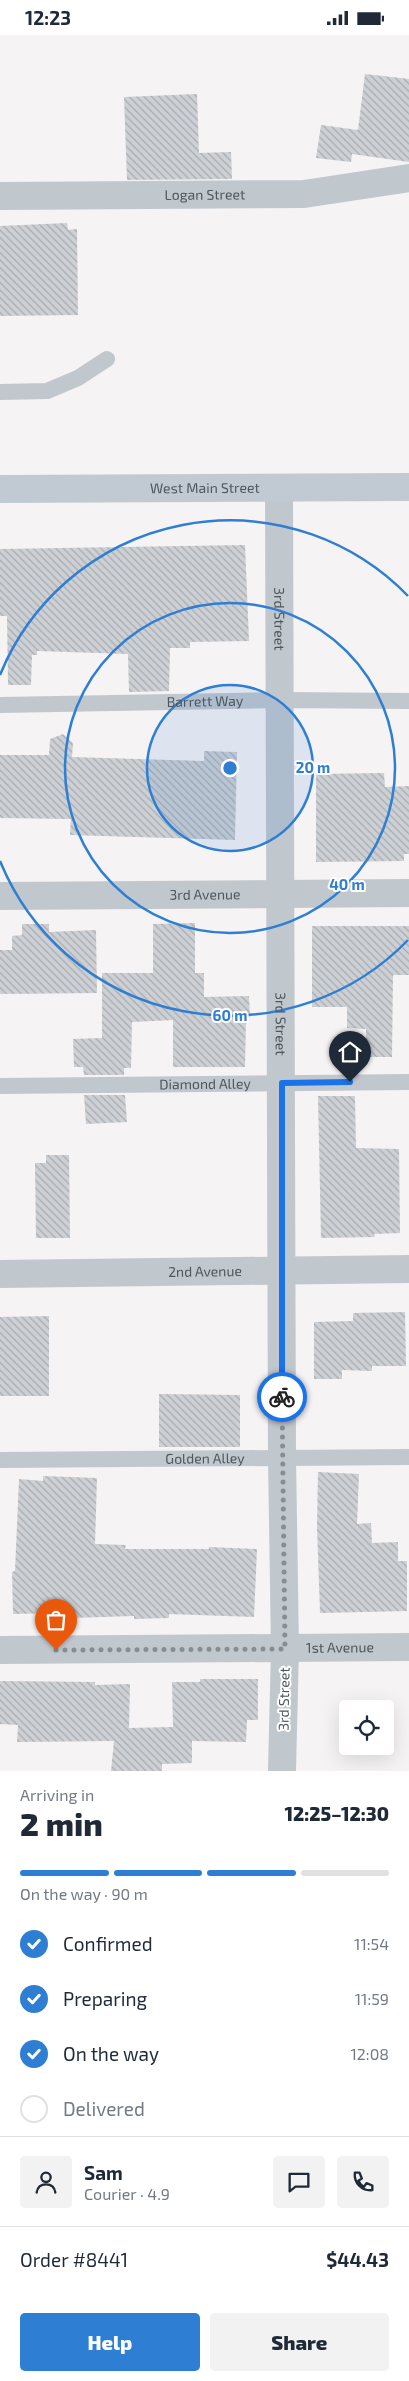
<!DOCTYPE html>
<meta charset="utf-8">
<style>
:root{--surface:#fff;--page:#f2f2f3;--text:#1f2937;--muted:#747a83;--line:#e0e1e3;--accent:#2e7fd3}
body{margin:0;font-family:"Exo 2",sans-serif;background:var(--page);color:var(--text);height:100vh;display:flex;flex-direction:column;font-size:19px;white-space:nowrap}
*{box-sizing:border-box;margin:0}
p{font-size:16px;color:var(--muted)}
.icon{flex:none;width:28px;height:28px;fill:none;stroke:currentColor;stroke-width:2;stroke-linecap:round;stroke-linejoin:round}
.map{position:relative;height:1736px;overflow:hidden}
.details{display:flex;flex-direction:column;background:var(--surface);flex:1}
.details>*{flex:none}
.buttons{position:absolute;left:339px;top:1665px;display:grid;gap:10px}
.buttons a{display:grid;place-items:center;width:55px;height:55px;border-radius:5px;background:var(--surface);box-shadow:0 5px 20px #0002;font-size:25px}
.pin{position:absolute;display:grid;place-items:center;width:42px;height:42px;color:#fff;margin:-51px -21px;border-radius:50% 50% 50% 0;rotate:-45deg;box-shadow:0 0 5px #0007}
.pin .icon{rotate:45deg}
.courier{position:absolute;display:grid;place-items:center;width:50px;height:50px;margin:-25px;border:4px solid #1a73e8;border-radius:50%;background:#fff;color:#222;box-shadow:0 1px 6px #0007}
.summary em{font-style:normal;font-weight:800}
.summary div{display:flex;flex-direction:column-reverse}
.summary{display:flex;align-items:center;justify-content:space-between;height:85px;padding:0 20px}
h1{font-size:32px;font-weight:800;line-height:38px}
.bar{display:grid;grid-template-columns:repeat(4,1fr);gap:8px 5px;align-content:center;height:60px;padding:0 20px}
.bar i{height:6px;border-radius:4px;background:var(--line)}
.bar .active{background:var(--accent)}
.bar p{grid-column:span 4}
.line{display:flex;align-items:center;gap:12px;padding:0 20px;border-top:1px solid var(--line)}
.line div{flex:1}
.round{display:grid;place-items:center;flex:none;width:52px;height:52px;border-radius:5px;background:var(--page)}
ol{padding:0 20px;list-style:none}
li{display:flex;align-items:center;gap:15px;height:55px}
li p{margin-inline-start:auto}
li .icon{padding:5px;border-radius:50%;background:var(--accent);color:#fff;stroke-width:4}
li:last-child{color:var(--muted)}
li i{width:28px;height:28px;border:2px solid var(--line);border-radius:50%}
.action{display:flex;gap:10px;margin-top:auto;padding:10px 20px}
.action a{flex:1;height:58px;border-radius:5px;background:var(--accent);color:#fff;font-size:20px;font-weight:800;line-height:58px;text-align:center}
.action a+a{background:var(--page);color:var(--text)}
.status{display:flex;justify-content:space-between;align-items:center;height:35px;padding:0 25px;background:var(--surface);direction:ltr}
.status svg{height:14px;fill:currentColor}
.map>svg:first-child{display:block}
</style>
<div class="status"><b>12:23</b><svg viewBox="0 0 49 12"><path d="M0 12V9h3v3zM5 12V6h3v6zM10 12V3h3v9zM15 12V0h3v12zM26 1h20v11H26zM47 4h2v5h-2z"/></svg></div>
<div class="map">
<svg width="409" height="1736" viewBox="0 0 409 1736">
<defs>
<pattern id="building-back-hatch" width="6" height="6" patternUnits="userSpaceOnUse" patternTransform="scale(1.25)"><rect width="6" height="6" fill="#cdd0d4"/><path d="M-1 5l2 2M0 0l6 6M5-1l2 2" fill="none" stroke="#a9acaf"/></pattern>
</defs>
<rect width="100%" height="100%" fill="#f5f3f3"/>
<g fill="url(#building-back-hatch)">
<polygon points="365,39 409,44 409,127 352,119 351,127 316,123 321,90 358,95"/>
<polygon points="197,59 199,118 231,117 232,144 127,145 124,62"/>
<polygon points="67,188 68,195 77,194 78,280 0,281 0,191"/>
<polygon points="245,510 249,606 190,607 190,613 170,613 169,656 129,657 128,619 37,616 37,620 32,620 31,650 8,650 7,581 0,581 0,514"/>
<polygon points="63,699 73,708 72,722 204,726 204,716 237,717 235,805 70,800 71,784 0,783 0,720 49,720 50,704"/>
<polygon points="384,738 385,752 409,751 409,819 404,819 404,826 316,827 316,739"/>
<polygon points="195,888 195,938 204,938 204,962 249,961 250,982 246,983 245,1032 173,1032 173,985 132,987 131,1033 124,1033 124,1040 84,1040 83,1032 74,1032 73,1004 102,1003 102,938 153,938 153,889"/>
<polygon points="22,889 49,889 49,897 96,895 97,958 0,959 0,915 12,915 12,901 22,900"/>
<polygon points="312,891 409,891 409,940 393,940 392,1022 366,1022 366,994 347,993 347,972 312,972"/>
<polygon points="84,1060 125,1060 127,1087 86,1089"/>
<polygon points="318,1061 355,1061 356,1113 399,1114 400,1198 374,1199 375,1202 321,1203"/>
<polygon points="46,1120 69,1120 70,1203 36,1203 35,1128 46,1128"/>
<polygon points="405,1277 406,1331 372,1331 372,1336 342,1335 342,1344 314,1344 314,1287 353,1286 353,1278"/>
<polygon points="49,1281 49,1361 0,1361 0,1282"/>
<polygon points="159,1359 240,1360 240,1412 159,1412"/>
<polygon points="318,1437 359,1439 357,1489 371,1488 372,1508 398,1507 398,1526 407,1526 407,1576 320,1578 317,1492"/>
<polygon points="43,1441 97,1443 95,1509 126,1510 125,1514 209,1514 209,1512 257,1514 254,1582 169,1579 169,1583 134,1584 134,1581 72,1583 72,1580 51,1578 13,1579 12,1537 15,1536 19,1444 43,1446"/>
<polygon points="200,1644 258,1644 258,1685 247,1685 246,1707 192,1706 192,1728 162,1729 162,1736 111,1736 114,1706 17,1707 18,1690 0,1689 0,1646 95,1647 95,1650 130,1649 129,1693 173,1692 172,1647 200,1647"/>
</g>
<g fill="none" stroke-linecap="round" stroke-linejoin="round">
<g stroke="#c0c7cd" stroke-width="16">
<polyline points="0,357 47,356 78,343 107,324"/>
<path id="s1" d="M0 670 280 665 409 666"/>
<path id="s2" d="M0 1051 409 1047"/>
<path id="s3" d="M0 1425 409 1422"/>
</g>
<g stroke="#c0c7cd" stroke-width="28">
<path id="s4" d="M0 161 304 159 409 143"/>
<path id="s5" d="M0 861 281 859"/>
<path id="s6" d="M0 1239 409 1234"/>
<path id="s7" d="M0 1615 409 1612"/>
</g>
<g stroke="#c0c7cd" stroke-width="28">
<path id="s8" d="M279 453 282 1422 285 1614 282 1736"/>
<polyline points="281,859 409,858"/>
</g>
<path stroke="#c1cad2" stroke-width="28" id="s9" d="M0 454 409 452"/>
</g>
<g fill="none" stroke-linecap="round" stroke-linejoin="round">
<polyline stroke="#878e92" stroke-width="5" stroke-dasharray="0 9" points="56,1615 285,1614 282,1362"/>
<polyline stroke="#1a73e8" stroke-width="6" points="282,1362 282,1048 350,1047"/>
</g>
<circle cx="230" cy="733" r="83" fill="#2e7fd3" fill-opacity=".12"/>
<g fill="none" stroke="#2e7fd3" stroke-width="2.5">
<circle cx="230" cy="733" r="83"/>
<circle cx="230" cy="733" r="165"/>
<path d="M408 905A248 248 0 0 1 0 826M0 640A248 248 0 0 1 408 561"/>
</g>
<g text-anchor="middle" stroke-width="4" stroke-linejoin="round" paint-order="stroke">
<g font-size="14" fill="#4c575e" stroke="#fff">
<text dy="5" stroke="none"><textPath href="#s4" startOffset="205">Logan Street</textPath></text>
<text dy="5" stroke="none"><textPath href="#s9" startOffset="205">West Main Street</textPath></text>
<text dy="5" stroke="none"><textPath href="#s8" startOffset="131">3rd Street</textPath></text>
<text dy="5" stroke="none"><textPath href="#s1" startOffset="205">Barrett Way</textPath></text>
<text dy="5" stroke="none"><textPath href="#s5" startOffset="205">3rd Avenue</textPath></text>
<text dy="5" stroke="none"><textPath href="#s8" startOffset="536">3rd Street</textPath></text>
<text dy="5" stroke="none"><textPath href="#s2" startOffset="205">Diamond Alley</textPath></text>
<text dy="5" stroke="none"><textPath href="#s6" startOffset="205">2nd Avenue</textPath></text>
<text dy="5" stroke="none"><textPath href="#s3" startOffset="205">Golden Alley</textPath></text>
<text dy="5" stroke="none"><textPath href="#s7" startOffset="340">1st Avenue</textPath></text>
<text transform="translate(284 1664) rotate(-89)" y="5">3rd Street</text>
</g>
</g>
<circle cx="230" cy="733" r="8" fill="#2e7fd3" stroke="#fff" stroke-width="2.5"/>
<g font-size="15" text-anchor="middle" font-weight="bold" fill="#2e7fd3" stroke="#fff" stroke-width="4" stroke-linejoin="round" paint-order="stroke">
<text x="313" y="738">20 m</text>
<text x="347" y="855">40 m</text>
<text x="230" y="986">60 m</text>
</g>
</svg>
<div class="buttons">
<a><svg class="icon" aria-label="locate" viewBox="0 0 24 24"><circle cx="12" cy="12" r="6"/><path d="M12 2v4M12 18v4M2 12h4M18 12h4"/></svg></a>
</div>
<div class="pin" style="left:56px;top:1615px;background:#ea580c"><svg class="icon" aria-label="bag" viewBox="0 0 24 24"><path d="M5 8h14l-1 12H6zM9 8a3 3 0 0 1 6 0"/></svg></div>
<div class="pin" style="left:350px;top:1047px;background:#1f2937"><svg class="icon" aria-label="home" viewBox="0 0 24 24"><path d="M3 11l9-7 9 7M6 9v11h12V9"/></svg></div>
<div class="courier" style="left:282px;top:1362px"><svg class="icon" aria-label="bike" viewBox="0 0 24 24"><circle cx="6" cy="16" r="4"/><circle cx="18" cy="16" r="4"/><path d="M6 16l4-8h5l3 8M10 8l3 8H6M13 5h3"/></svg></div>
</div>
<section class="details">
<div class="summary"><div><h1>2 min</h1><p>Arriving in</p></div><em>12:25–12:30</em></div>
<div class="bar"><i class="active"></i><i class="active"></i><i class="active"></i><i></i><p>On the way · 90 m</p></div>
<ol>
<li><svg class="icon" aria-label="check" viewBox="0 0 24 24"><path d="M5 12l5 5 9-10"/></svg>Confirmed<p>11:54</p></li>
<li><svg class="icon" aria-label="check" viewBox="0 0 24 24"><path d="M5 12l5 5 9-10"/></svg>Preparing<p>11:59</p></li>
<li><svg class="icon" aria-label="check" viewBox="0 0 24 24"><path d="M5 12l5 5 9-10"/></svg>On the way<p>12:08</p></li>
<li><i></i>Delivered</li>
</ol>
<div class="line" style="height:90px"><a class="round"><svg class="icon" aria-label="person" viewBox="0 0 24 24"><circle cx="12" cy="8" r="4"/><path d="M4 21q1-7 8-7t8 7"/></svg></a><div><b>Sam</b><p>Courier · 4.9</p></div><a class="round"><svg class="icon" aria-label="chat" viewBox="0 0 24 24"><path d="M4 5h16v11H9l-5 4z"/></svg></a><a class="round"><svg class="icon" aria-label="phone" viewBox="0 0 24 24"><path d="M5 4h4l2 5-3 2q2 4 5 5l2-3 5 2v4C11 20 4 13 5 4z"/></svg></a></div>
<div class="line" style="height:65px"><div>Order #8441</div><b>$44.43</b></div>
<div class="action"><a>Help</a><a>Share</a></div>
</section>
